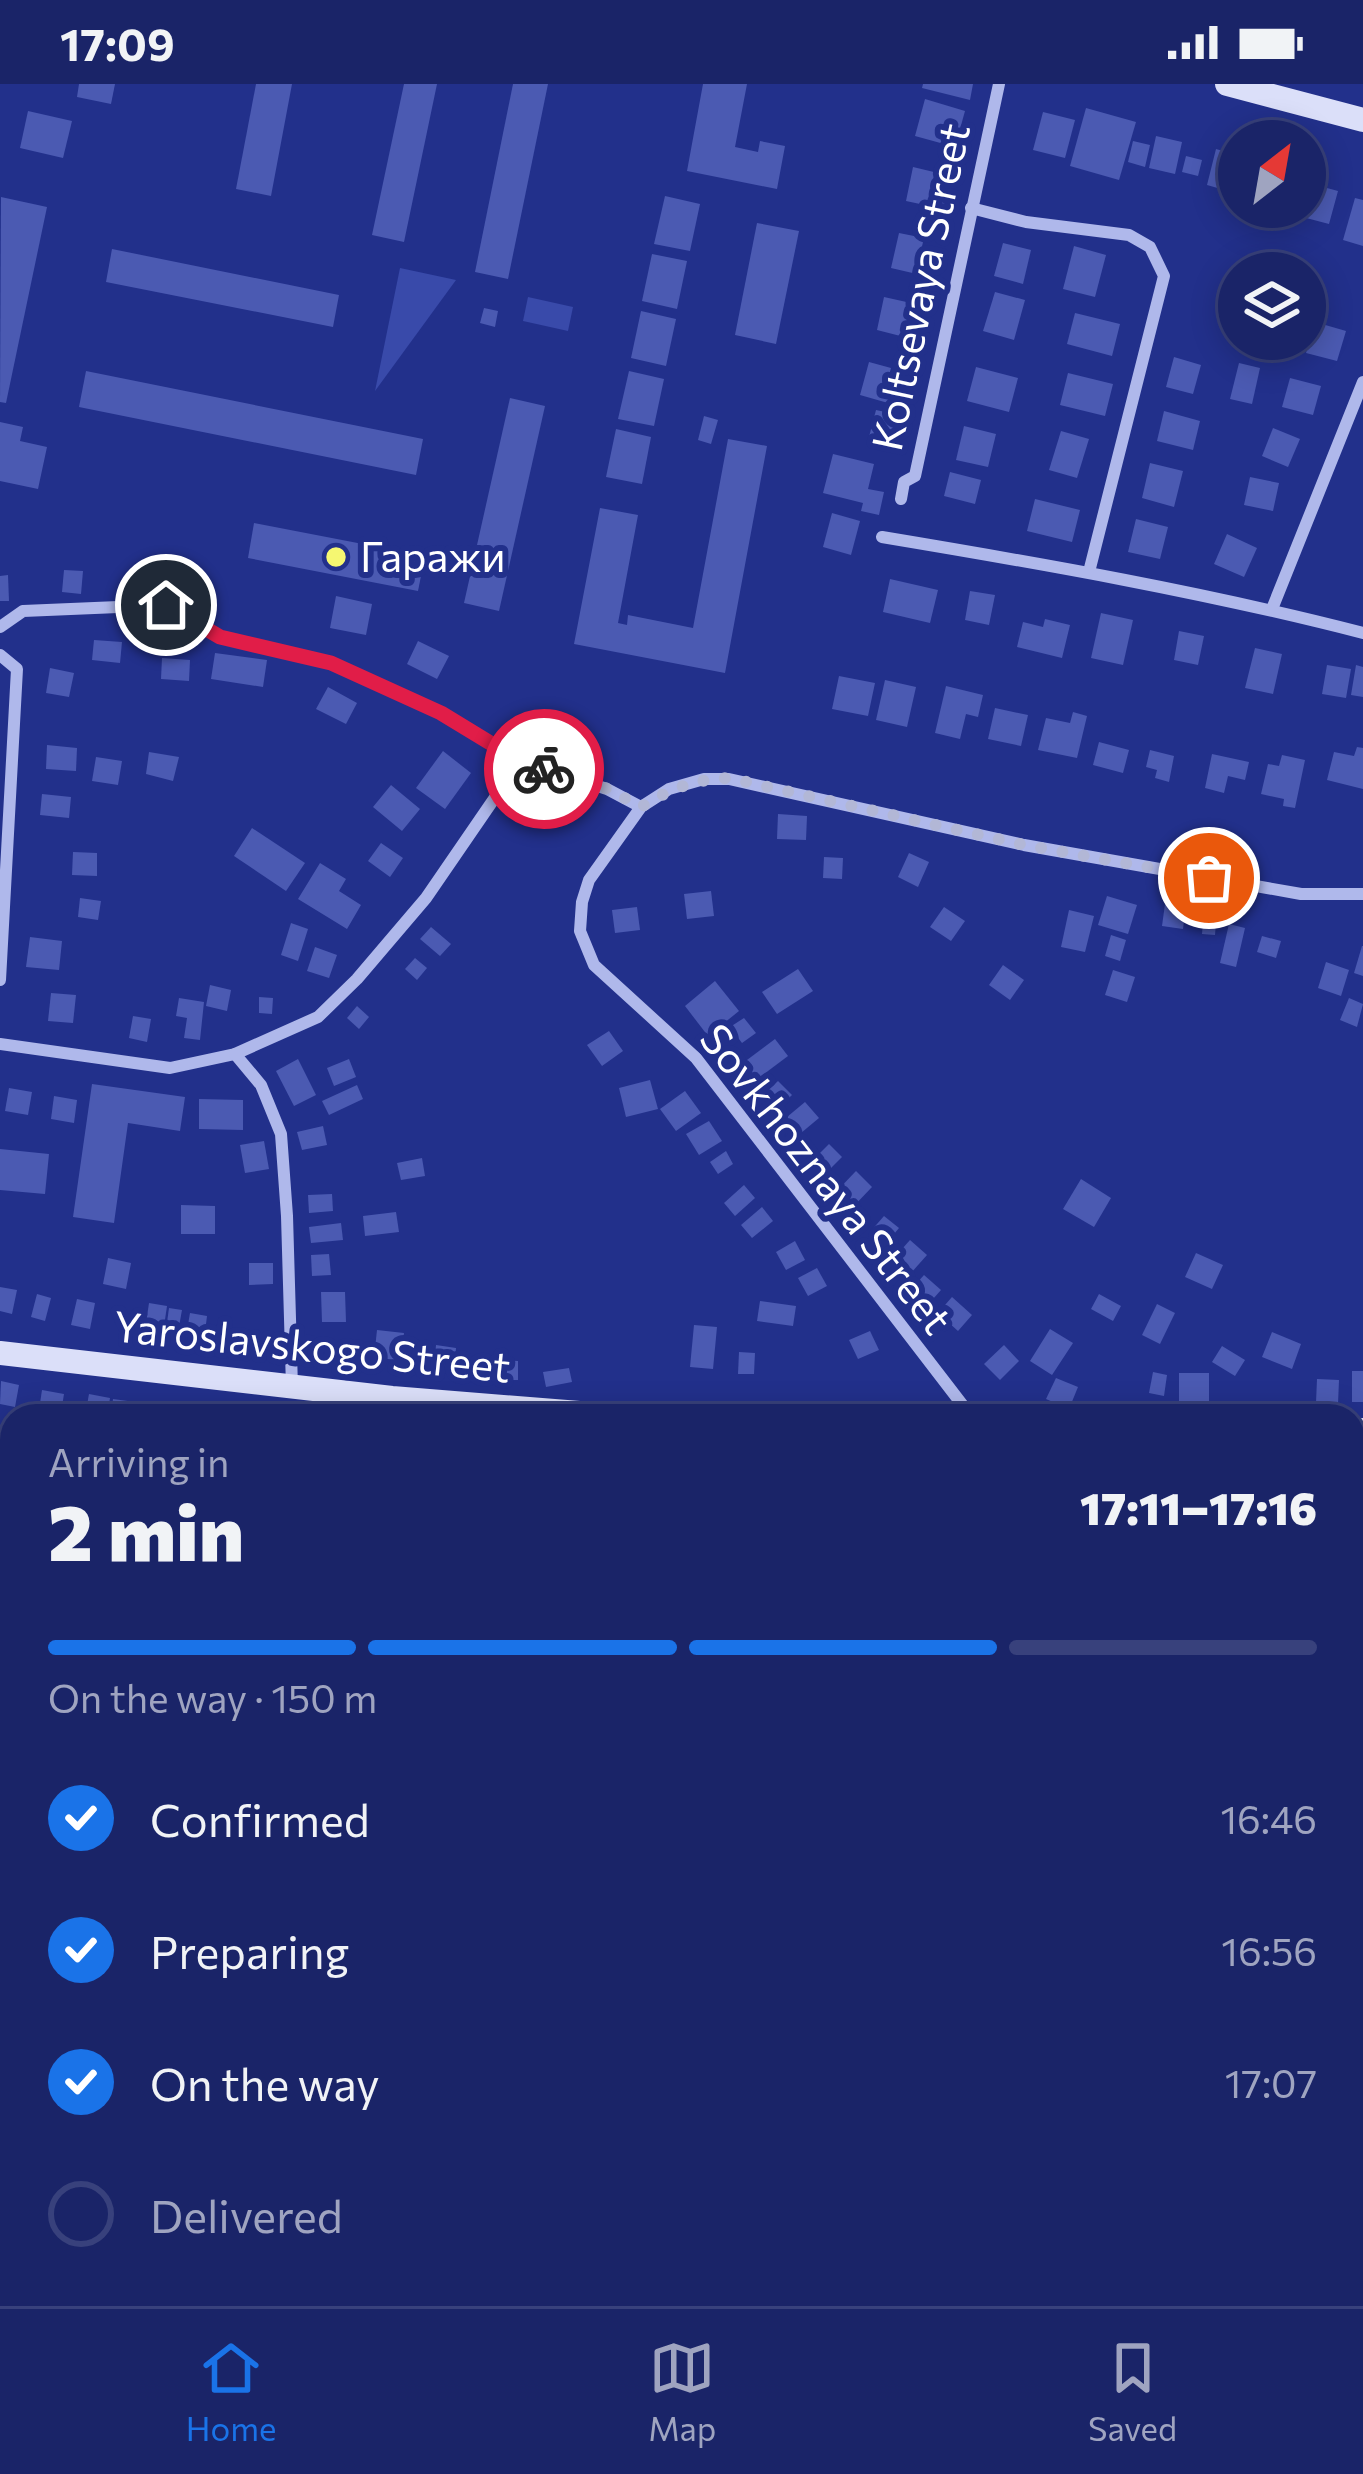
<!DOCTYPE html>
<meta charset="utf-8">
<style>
:root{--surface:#1a2468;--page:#232c6e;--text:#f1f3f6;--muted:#9fa4c0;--line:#38417c;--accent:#1a73e8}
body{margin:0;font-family:Commissioner,sans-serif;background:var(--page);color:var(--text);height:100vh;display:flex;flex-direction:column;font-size:45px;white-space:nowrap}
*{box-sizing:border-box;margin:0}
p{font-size:39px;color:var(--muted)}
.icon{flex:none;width:66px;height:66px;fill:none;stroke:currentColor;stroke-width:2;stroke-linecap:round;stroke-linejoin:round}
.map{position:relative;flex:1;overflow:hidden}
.side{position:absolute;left:0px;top:1320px;width:1365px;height:903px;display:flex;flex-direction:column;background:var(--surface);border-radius:36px 36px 0 0;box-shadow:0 6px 30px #0003,0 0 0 3px var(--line)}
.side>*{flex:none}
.needle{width:78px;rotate:31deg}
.fabs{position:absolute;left:1218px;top:36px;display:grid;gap:24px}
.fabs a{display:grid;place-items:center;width:108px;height:108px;border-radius:50%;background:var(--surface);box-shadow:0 6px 30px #0003,0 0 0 3px var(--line);font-size:60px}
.pin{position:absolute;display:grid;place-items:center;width:102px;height:102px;color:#fff;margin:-51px;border:6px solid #fff;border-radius:50%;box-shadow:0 3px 12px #0007}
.courier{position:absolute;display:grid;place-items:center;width:120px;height:120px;margin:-60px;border:9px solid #e11d48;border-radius:50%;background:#fff;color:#222;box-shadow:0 3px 15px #0007}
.head em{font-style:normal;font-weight:800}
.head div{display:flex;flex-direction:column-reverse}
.head{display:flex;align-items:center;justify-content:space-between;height:204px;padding:0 48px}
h1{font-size:78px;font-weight:800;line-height:90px}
.bar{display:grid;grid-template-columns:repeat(4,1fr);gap:18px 12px;align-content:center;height:144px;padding:0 48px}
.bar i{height:15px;border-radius:9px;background:var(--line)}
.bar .active{background:var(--accent)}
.bar p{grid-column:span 4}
ol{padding:0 48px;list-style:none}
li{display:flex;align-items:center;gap:36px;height:132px}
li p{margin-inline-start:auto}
li .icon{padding:12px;border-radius:50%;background:var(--accent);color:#fff;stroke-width:4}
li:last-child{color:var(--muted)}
li i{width:66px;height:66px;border:6px solid var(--line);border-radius:50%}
.status{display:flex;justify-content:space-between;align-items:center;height:84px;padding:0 60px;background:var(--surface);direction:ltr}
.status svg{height:33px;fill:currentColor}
.tabs{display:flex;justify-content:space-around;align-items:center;height:168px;border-top:3px solid var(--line);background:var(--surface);font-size:33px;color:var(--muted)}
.tabs a{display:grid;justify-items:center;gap:6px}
.tabs .active{color:var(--accent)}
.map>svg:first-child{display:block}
</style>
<div class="status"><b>17:09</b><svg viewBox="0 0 49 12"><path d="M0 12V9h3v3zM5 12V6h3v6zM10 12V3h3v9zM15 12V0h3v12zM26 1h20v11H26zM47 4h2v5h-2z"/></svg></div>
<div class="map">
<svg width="1363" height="2222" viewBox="0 0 1363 2222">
<rect width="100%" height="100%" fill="#22308b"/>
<g fill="#394aaa">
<polygon points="400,184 456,196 375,307"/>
<polygon points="528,213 573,223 568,247 523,237"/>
</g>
<g fill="#4b5ab2">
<polygon points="79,0 115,0 111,20 77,13"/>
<polygon points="256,0 292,0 271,112 236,105"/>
<polygon points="404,0 437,0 404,158 372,151"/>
<polygon points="513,0 548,0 508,195 475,188"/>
<polygon points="703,0 747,0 735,63 758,68 760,57 785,62 777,105 687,87"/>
<polygon points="923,0 973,0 970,16 922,4"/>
<polygon points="925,15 965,27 955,63 915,52"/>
<polygon points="1086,24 1136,38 1119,96 1070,82"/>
<polygon points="28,27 72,37 63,74 20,64"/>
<polygon points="1043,28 1075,36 1065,74 1033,66"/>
<polygon points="1156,52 1182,58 1175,90 1149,84"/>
<polygon points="1133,57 1150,61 1145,83 1128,78"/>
<polygon points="1216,65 1237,71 1228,107 1207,101"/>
<polygon points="1186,72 1202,76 1198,92 1182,88"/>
<polygon points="913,83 938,89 934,109 951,113 948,126 906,117"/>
<polygon points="1305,98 1338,107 1329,140 1291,130 1293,123 1305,123"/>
<polygon points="665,112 700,120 690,167 654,160"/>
<polygon points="1,113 47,123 6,319 0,318"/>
<polygon points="1355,114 1363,116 1363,162 1343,156"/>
<polygon points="757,139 799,147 776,260 735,251"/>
<polygon points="899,149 924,154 919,175 937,179 934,194 891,184"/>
<polygon points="1003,159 1031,166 1023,200 994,192"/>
<polygon points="1074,162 1106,171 1095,213 1063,205"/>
<polygon points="112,165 339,211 333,243 106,198"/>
<polygon points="652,170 687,177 677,225 642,217"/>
<polygon points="995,208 1025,216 1014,256 983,247"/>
<polygon points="884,213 911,219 906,240 920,243 916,256 877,246"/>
<polygon points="484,224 498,227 495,243 480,239"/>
<polygon points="641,227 676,235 666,282 631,274"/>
<polygon points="1238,228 1239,255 1262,255 1260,264 1230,255"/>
<polygon points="1075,229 1120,240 1112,272 1067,260"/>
<polygon points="1315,238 1346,247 1337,277 1306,269"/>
<polygon points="1174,273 1201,281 1193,310 1166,303"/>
<polygon points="869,278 891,284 886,302 906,308 902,323 860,311"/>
<polygon points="1239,279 1260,284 1252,320 1230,315"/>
<polygon points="976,283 1018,294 1009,328 967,317"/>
<polygon points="86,287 423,355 416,391 79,323"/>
<polygon points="629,287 664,295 654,342 618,335"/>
<polygon points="1068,289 1113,300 1105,332 1060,321"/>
<polygon points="1290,294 1321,302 1313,331 1282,323"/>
<polygon points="510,314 545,322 499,527 464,519"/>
<polygon points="876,326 904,332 897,359 869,353"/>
<polygon points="1164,327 1200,337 1193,366 1157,357"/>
<polygon points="704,332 718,336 711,360 698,356"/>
<polygon points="0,338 23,343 20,357 47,363 38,405 0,397"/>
<polygon points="964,342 996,350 988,383 956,376"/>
<polygon points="1273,344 1300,355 1288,383 1262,372"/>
<polygon points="616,345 651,353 642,400 606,393"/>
<polygon points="1061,347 1089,355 1077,394 1049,386"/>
<polygon points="728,355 767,362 725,589 574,560 600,424 638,431 618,539 627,541 628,531 693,544"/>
<polygon points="833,370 874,380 868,405 884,408 879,431 861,427 863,419 823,409"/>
<polygon points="1150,379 1183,387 1174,423 1142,414"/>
<polygon points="950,388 981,396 975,420 944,412"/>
<polygon points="1250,393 1279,399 1273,427 1244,421"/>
<polygon points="1035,415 1080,426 1072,458 1027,447"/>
<polygon points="832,429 860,437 851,471 823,463"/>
<polygon points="1136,435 1168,443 1160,475 1128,468"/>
<polygon points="254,439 425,472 418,507 248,474"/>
<polygon points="1227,450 1257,464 1244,493 1214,480"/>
<polygon points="64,486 83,487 81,510 62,508"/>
<polygon points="136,486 151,488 148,511 133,509"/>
<polygon points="8,491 9,517 0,517 0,492"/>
<polygon points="890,495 938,506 930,539 883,528"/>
<polygon points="970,507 995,511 989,541 965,536"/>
<polygon points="336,512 372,520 366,551 330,544"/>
<polygon points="1101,529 1133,536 1123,581 1091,574"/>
<polygon points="1045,535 1070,541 1062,574 1017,563 1023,538 1043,543"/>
<polygon points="1179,547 1204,552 1198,581 1174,576"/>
<polygon points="94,556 122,558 120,579 92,576"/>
<polygon points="418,557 449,572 437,595 407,580"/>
<polygon points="1255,564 1282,570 1273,610 1245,604"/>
<polygon points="215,569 267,576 263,603 211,595"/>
<polygon points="162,574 190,576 189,597 161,595"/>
<polygon points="1327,581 1351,585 1346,614 1322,610"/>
<polygon points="1356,581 1363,583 1363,613 1351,611"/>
<polygon points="50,584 74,589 69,613 46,609"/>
<polygon points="839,592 875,599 868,632 832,625"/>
<polygon points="885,596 916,603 907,643 876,636"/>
<polygon points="946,602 983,611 978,633 966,630 960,655 935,649"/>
<polygon points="328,603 357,619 346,640 316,625"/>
<polygon points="995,624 1028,631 1021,662 988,655"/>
<polygon points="1073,628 1087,632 1077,674 1038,666 1046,634 1070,639"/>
<polygon points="552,639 586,650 579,671 545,659"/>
<polygon points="1099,658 1129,666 1123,689 1093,681"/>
<polygon points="47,661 77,664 76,687 46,685"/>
<polygon points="1357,663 1363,664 1363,705 1327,696 1334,668 1354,672"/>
<polygon points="1150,666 1174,672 1169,698 1155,694 1157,686 1146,683"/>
<polygon points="443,667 471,689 445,725 416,704"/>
<polygon points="149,668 179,673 173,697 146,690"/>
<polygon points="1212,670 1249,678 1245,696 1228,692 1224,709 1205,704"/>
<polygon points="1282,671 1305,676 1295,724 1283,722 1284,715 1261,710 1268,680 1279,682"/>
<polygon points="96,673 122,677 118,701 92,697"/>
<polygon points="391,701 420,725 402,747 373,723"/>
<polygon points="42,710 71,713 69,734 40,731"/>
<polygon points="778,730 807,732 806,756 777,755"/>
<polygon points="252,744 305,779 286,807 234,772"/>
<polygon points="381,759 403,774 390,793 368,777"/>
<polygon points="73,768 97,769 97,792 72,791"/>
<polygon points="909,769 929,778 918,803 898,793"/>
<polygon points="824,773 843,774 842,795 823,794"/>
<polygon points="320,779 346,795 339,807 361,821 347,845 298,815"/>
<polygon points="711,807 714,832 687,835 684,810"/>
<polygon points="1107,812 1137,821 1128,850 1098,841"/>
<polygon points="80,814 101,817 98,836 78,833"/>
<polygon points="1165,820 1186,822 1183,845 1162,842"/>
<polygon points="637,823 640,846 615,849 612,826"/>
<polygon points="944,823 965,837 951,857 930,843"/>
<polygon points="1069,826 1094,832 1085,868 1061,863"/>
<polygon points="1204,826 1217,827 1215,851 1202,850"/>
<polygon points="291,839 308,845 298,877 281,871"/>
<polygon points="1229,840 1245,844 1236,883 1220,879"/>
<polygon points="431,843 451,860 440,872 420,855"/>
<polygon points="1111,851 1126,856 1120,877 1105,872"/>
<polygon points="1262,852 1281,857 1276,874 1257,868"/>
<polygon points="30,853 62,857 59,886 26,883"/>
<polygon points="1362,862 1363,862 1363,892 1354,889"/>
<polygon points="315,863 337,871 329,894 307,887"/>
<polygon points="415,874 427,884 417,896 405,885"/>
<polygon points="1326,878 1349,886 1341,912 1318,904"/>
<polygon points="1003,881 1024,896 1010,916 989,901"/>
<polygon points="798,885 813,907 777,930 762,908"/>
<polygon points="1113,886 1135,893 1127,918 1105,911"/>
<polygon points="715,897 739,927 708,952 685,922"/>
<polygon points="210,901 231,906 227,927 206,922"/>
<polygon points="51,909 76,911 73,939 48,937"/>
<polygon points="259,913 273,914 272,930 259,929"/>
<polygon points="179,914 204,918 200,956 184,954 187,934 176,932"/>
<polygon points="1349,914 1363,920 1357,943 1340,936"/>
<polygon points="357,922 369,933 359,945 347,934"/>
<polygon points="133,932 151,935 147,958 129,954"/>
<polygon points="744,934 756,949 742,959 730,943"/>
<polygon points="609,947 623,967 602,982 587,961"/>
<polygon points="775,955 788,972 752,999 739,982"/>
<polygon points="298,975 316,1011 294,1022 276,987"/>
<polygon points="349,975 356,993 334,1002 327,984"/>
<polygon points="650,996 658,1025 626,1033 619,1004"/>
<polygon points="778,997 792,1011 774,1028 760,1014"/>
<polygon points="92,1000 185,1013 180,1047 128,1039 114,1139 73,1133"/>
<polygon points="357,1001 363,1015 329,1031 322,1017"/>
<polygon points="9,1004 32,1008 28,1031 5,1027"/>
<polygon points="685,1007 701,1029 676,1047 660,1025"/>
<polygon points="54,1012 77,1016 74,1039 51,1035"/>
<polygon points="199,1015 243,1016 243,1046 199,1045"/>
<polygon points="805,1018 819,1034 795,1054 781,1038"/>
<polygon points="709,1037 722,1057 699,1071 686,1050"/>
<polygon points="323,1042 327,1061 302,1066 297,1048"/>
<polygon points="264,1057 269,1085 245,1089 240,1061"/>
<polygon points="829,1060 842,1073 824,1091 811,1078"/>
<polygon points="0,1065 49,1070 45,1110 0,1106"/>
<polygon points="726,1067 733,1080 718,1090 710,1078"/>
<polygon points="422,1074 425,1092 401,1096 397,1079"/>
<polygon points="856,1087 872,1103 851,1125 834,1110"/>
<polygon points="1081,1095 1111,1114 1094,1143 1063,1125"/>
<polygon points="744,1101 755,1114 735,1132 724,1119"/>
<polygon points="332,1110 333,1127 309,1129 308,1111"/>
<polygon points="181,1121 215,1122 215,1150 181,1150"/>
<polygon points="762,1123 773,1137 752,1154 741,1141"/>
<polygon points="396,1128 399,1148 365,1152 363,1132"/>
<polygon points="884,1132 899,1144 885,1161 870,1148"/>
<polygon points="341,1139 343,1156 311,1159 309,1143"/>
<polygon points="910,1156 927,1171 911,1189 894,1174"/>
<polygon points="795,1157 805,1176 786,1186 776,1168"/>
<polygon points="1196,1169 1223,1181 1212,1205 1185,1193"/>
<polygon points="329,1170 331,1191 312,1192 311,1171"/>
<polygon points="108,1174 131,1179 126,1205 103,1200"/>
<polygon points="249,1179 273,1179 273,1200 249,1201"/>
<polygon points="817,1184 827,1202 808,1212 798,1194"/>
<polygon points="924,1191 941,1206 925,1224 908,1209"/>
<polygon points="0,1203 17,1206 12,1230 0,1227"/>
<polygon points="321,1208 345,1208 346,1238 322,1238"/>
<polygon points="37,1210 51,1214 45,1237 31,1233"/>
<polygon points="1099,1210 1121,1222 1113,1237 1091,1225"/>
<polygon points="952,1213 972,1231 958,1247 938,1229"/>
<polygon points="77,1215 95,1219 90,1245 71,1241"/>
<polygon points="760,1217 796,1222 793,1242 757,1237"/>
<polygon points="149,1219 167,1222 163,1249 145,1246"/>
<polygon points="1157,1220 1175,1229 1160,1260 1142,1251"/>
<polygon points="169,1224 182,1226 178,1248 166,1246"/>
<polygon points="190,1229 207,1232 204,1256 186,1252"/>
<polygon points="694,1241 717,1243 713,1285 690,1283"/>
<polygon points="1050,1245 1073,1259 1052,1291 1030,1277"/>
<polygon points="377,1246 404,1249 401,1276 374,1274"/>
<polygon points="870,1247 879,1266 858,1275 849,1256"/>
<polygon points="1272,1248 1301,1260 1292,1285 1262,1273"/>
<polygon points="436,1261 456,1264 454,1286 434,1284"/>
<polygon points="1004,1261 1019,1277 1000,1296 984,1280"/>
<polygon points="1222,1262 1245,1276 1235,1292 1212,1278"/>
<polygon points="739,1268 755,1269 754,1290 738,1290"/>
<polygon points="498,1276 518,1277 518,1296 498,1296"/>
<polygon points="569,1284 572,1298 546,1303 543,1288"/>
<rect x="1352" y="1287" width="11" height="31"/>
<polygon points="1153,1288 1167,1291 1164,1312 1149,1309"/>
<rect x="1179" y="1289" width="30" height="34"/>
<polygon points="1056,1294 1078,1303 1069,1325 1046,1315"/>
<polygon points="1317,1295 1339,1296 1338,1320 1316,1319"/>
<polygon points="1,1297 19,1301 15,1323 0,1320"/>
<polygon points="42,1306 64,1310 61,1329 39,1326"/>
<polygon points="89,1310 110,1314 107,1332 85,1332"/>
<polygon points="113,1315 135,1318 133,1332 111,1332"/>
<polygon points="149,1324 181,1330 181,1332 148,1332"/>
<polygon points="1363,1388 1363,1420 1353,1422 1353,1389"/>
<polygon points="5,1489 12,1490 12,1516 1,1514"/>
<polygon points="3,1579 12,1579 12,1611 1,1610"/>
<polygon points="0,1889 12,1891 6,1925 0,1923"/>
<polygon points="110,2211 131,2217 129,2222 107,2222"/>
<polygon points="1141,2211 1175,2211 1175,2212 1145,2222"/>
</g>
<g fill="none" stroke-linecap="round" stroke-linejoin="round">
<g stroke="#afb8eb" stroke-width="12">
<polyline points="971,124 1026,138 1129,151 1150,163 1164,192 1089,488"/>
<polyline points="901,415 904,398 915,392 999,0"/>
<path d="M882 453C1044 480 1204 508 1363 549"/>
<polyline points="1272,525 1363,298"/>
<polyline points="0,543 23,527 166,521 220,553 331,579 441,629 520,677 607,705 641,723"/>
<polyline points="0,571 17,585 0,896"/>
<polyline points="0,960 170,984 235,970 318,933 357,895 426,814 520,677"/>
<polyline points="235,970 261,1001 281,1050 287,1132 292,1303"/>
<polyline points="971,1332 696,974 594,881 580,847 582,818 589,796 641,723 669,705 704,695 729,695 1024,761 1301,810 1363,810"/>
<polyline points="0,1546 12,1547"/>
<polyline points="1353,1747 1363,1744"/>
<polyline points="1353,1788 1363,1800"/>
<polyline points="0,1822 12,1824"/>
<polyline points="1110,2211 1119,2222"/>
<polyline points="331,2222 332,2211"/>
<polyline points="1075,2222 1076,2211"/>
</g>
<g stroke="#dbdff9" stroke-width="24">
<polyline points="1227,0 1363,36"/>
<polyline points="0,1269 392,1314 617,1332"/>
<polyline points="1353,1347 1363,1346"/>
</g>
</g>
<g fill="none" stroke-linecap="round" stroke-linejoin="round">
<path stroke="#b2b7d6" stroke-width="12" stroke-dasharray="0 21.6" d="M544 685 608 705 641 723C670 705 695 695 729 694L1024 761 1209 794"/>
<polyline stroke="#e11d48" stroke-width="15" points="166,521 220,553 331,579 441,629 520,677 544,685"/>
</g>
<circle fill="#f5f771" stroke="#22308b" stroke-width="4.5" cx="336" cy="473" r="12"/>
<g text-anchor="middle" stroke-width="12" stroke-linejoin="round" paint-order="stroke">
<g font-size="42" fill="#fff" stroke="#22308b">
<text transform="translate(921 203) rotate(-78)" y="15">Koltsevaya Street</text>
<text transform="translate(826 1095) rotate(52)" y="15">Sovkhoznaya Street</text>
<text transform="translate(312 1263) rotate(6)" y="15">Yaroslavskogo Street</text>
</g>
<g font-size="42" fill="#fff" stroke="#22308b" text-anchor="start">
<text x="360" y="488">Гаражи</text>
</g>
</g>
</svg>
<div class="fabs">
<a><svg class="needle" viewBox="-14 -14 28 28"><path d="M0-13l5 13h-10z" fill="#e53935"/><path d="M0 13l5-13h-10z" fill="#9fa4c0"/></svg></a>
<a><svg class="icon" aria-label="layers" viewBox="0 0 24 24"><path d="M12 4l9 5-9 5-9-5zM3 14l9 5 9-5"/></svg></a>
</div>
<div class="pin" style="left:1209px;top:794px;background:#ea580c"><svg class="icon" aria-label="bag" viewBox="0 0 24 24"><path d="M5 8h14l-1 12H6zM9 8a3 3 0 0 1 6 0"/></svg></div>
<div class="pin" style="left:166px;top:521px;background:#1f2937"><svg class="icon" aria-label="home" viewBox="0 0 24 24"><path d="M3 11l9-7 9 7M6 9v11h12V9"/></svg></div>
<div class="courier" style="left:544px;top:685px"><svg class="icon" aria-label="bike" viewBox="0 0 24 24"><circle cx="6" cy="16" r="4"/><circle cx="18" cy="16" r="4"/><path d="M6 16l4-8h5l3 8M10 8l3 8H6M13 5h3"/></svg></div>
<section class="side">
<div class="head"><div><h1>2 min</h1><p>Arriving in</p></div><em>17:11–17:16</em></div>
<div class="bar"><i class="active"></i><i class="active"></i><i class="active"></i><i></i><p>On the way · 150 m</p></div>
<ol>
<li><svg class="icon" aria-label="check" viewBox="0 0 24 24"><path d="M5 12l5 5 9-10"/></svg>Confirmed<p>16:46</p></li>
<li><svg class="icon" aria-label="check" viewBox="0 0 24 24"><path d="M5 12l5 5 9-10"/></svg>Preparing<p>16:56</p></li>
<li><svg class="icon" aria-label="check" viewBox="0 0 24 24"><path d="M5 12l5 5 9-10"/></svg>On the way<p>17:07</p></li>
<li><i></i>Delivered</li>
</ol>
</section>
</div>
<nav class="tabs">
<a class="active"><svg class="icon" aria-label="home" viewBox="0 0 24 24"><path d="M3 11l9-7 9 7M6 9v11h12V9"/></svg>Home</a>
<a><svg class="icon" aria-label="map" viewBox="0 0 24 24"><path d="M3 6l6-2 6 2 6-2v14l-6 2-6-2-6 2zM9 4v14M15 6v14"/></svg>Map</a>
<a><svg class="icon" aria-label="saved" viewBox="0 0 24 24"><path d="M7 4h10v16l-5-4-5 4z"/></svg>Saved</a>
</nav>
